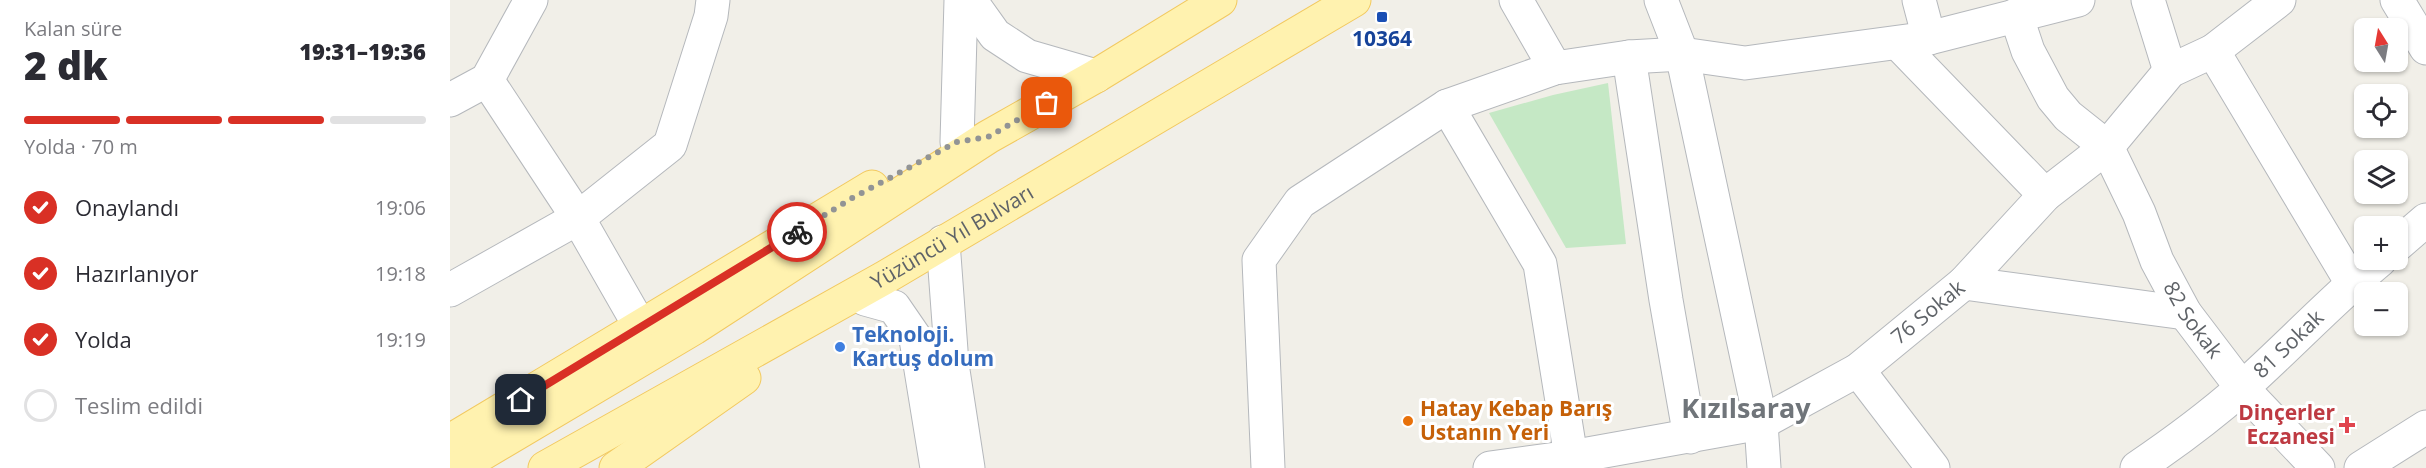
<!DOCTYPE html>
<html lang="tr">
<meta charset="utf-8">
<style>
:root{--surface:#fff;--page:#f7f7f7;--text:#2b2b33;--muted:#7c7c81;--line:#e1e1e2;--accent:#d93025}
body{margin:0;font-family:"Open Sans",sans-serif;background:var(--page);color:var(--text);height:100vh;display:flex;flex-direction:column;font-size:22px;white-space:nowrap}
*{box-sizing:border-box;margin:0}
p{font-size:20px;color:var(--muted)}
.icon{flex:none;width:33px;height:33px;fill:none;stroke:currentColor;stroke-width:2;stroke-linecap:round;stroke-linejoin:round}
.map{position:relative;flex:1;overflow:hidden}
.side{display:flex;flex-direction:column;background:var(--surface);width:450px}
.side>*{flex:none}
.needle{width:39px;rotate:349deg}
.tools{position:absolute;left:1904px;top:18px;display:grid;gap:12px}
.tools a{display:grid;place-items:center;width:54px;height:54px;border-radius:9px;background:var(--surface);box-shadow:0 2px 4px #0004;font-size:30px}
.pin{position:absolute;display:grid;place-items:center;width:51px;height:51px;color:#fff;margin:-26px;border-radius:12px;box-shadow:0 3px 9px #0006}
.courier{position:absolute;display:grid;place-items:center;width:60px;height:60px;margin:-30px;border:4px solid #d93025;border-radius:50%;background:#fff;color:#222;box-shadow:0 2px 8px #0007}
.overview em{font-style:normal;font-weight:800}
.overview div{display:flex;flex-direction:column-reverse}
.overview{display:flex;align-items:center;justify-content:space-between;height:102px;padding:0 24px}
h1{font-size:39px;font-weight:800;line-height:45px}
.bar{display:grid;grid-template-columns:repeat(4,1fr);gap:9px 6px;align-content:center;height:72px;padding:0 24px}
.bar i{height:8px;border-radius:4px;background:var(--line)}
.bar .current{background:var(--accent)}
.bar p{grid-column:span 4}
ol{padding:0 24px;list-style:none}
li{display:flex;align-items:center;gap:18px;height:66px}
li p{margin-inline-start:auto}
li .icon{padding:6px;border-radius:50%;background:var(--accent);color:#fff;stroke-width:4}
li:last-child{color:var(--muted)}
li i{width:33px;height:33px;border:3px solid var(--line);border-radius:50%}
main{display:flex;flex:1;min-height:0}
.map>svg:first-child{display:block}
</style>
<main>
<section class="side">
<div class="overview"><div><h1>2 dk</h1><p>Kalan süre</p></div><em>19:31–19:36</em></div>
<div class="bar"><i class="current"></i><i class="current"></i><i class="current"></i><i></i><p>Yolda · 70 m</p></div>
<ol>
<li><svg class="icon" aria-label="check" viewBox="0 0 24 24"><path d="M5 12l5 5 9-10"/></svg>Onaylandı<p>19:06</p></li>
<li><svg class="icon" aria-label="check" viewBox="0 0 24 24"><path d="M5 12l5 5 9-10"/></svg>Hazırlanıyor<p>19:18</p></li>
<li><svg class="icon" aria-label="check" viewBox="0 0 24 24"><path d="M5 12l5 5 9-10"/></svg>Yolda<p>19:19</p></li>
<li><i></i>Teslim edildi</li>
</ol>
</section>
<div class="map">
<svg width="1976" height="468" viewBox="0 0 1976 468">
<rect width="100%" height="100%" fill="#f1efe8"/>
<polygon fill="#c5e8c5" points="1158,83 1176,244 1116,248 1039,113 1103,95"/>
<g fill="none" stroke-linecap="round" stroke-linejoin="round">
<g stroke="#b5b8bc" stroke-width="35">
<g id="minor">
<polyline points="520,0 545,35 577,56 646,76"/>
<polyline points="1066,0 1105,68"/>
<polyline points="1211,0 1232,54 1311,423 1314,468"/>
<polyline points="1469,0 1479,38"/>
<polyline points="1698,0 1720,71"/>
<polyline points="1947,0 1976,48"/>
<path id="s1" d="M1566 15 1578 51 1603 98 1618 116 1657 147 1689 213 1707 261 1735 313 1792 388 1868 468"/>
<polyline points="1448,43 1595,195"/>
<polyline points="1763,51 1902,283"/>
<polyline points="1179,57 1216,300 1240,437"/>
<polyline points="37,80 128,218 191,328"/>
<polyline points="0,100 37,80 81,0"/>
<polyline points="997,106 1090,264 1121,457"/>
<polyline points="507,142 511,0"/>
<polyline points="493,242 502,364 518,468"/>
<polyline points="1947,245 1976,220"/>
<polyline points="1514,283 1735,313"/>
<polyline points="0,290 128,218 220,145 261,16 263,0"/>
<polyline points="415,299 444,307 466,339 487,468"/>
<polyline points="1408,370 1483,468"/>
<polyline points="818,468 809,260 850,202 997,106 1105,68 1179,57 1232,54 1295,63 1479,38 1628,0"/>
<path id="s2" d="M1040 468 1121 457 1311 423 1408 370 1514 283 1595 195 1657 147 1720 71 1763 51 1829 0"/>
<path id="s3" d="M1687 468C1724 443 1759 417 1792 388 1839 346 1882 300 1930 260"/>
</g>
</g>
<g stroke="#b5b8bc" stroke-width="35">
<polyline id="tertiary" points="1911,468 1976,427"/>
</g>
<g stroke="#f2c960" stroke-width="35">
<g id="primary">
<polyline points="0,441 422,187"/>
<polyline points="8,468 244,328 538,137 646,76 770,0"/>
<path id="s4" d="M95 468 434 278 904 0"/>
<polyline points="166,468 294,378"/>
</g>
</g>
<use href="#minor" stroke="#fff" stroke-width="33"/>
<use href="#tertiary" stroke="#fff" stroke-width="33"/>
<use href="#primary" stroke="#fff2af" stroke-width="33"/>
</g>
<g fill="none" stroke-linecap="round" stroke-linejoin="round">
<polyline stroke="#929495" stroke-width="6" stroke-dasharray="0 10.8" points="347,232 404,197 507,142 538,137 597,103"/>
<polyline stroke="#d93025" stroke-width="8" points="71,400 347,232"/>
</g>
<rect fill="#1a4fb4" stroke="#fff" stroke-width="2" x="926" y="11" width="12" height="12" rx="3"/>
<circle fill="#3f7fe0" stroke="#fff" stroke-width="2" cx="390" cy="347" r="6"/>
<circle fill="#e8710a" stroke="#fff" stroke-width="2" cx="958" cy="421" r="6"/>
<path fill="#e0444e" stroke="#fff" stroke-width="2" d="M1894 416h6v6h6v6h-6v6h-6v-6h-6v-6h6z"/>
<g text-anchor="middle" stroke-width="6" stroke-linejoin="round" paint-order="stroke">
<g font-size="21" font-weight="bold" fill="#164399" stroke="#fff">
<text x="932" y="46">10364</text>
</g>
<g font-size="21" fill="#5f6368" stroke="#fff">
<text dy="7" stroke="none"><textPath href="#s4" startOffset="468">Yüzüncü Yıl Bulvarı</textPath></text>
<text dy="7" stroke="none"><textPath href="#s2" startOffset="476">76 Sokak</textPath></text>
<text dy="7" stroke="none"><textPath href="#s1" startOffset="358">82 Sokak</textPath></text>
<text dy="7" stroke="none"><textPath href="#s3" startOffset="196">81 Sokak</textPath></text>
</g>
<g font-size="21" font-weight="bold" fill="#366cbe" stroke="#fff" text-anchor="start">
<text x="402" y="342">Teknoloji.<tspan x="402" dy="24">Kartuş dolum</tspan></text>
</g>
<g font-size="21" font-weight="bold" fill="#c56008" stroke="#fff" text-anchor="start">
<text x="970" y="416">Hatay Kebap Barış<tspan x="970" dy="24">Ustanın Yeri</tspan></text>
</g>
<g font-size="21" font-weight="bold" fill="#be3a42" stroke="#fff" text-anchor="end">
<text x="1885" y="420">Dinçerler<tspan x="1885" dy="24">Eczanesi</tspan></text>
</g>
<g font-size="27" font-weight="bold" fill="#70757a" stroke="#fff">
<text x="1296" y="418">Kızılsaray</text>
</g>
</g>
</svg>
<div class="tools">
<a><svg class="needle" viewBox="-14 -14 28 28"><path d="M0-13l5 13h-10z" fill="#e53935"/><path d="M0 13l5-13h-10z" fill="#7c7c81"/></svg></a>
<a><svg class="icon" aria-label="locate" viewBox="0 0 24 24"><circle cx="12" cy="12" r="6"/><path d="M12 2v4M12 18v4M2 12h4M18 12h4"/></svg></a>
<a><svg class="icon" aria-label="layers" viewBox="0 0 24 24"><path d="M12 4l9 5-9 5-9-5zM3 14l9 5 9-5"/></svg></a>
<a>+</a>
<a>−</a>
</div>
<div class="pin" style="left:597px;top:103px;background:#ea580c"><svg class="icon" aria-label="bag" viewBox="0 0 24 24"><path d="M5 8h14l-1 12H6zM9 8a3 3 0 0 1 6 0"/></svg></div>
<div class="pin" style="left:71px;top:400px;background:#1f2937"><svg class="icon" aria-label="home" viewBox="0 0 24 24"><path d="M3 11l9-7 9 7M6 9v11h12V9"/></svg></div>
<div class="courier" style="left:347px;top:232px"><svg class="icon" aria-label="bike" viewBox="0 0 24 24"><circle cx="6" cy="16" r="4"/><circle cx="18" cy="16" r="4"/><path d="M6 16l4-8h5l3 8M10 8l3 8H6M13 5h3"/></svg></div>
</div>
</main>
